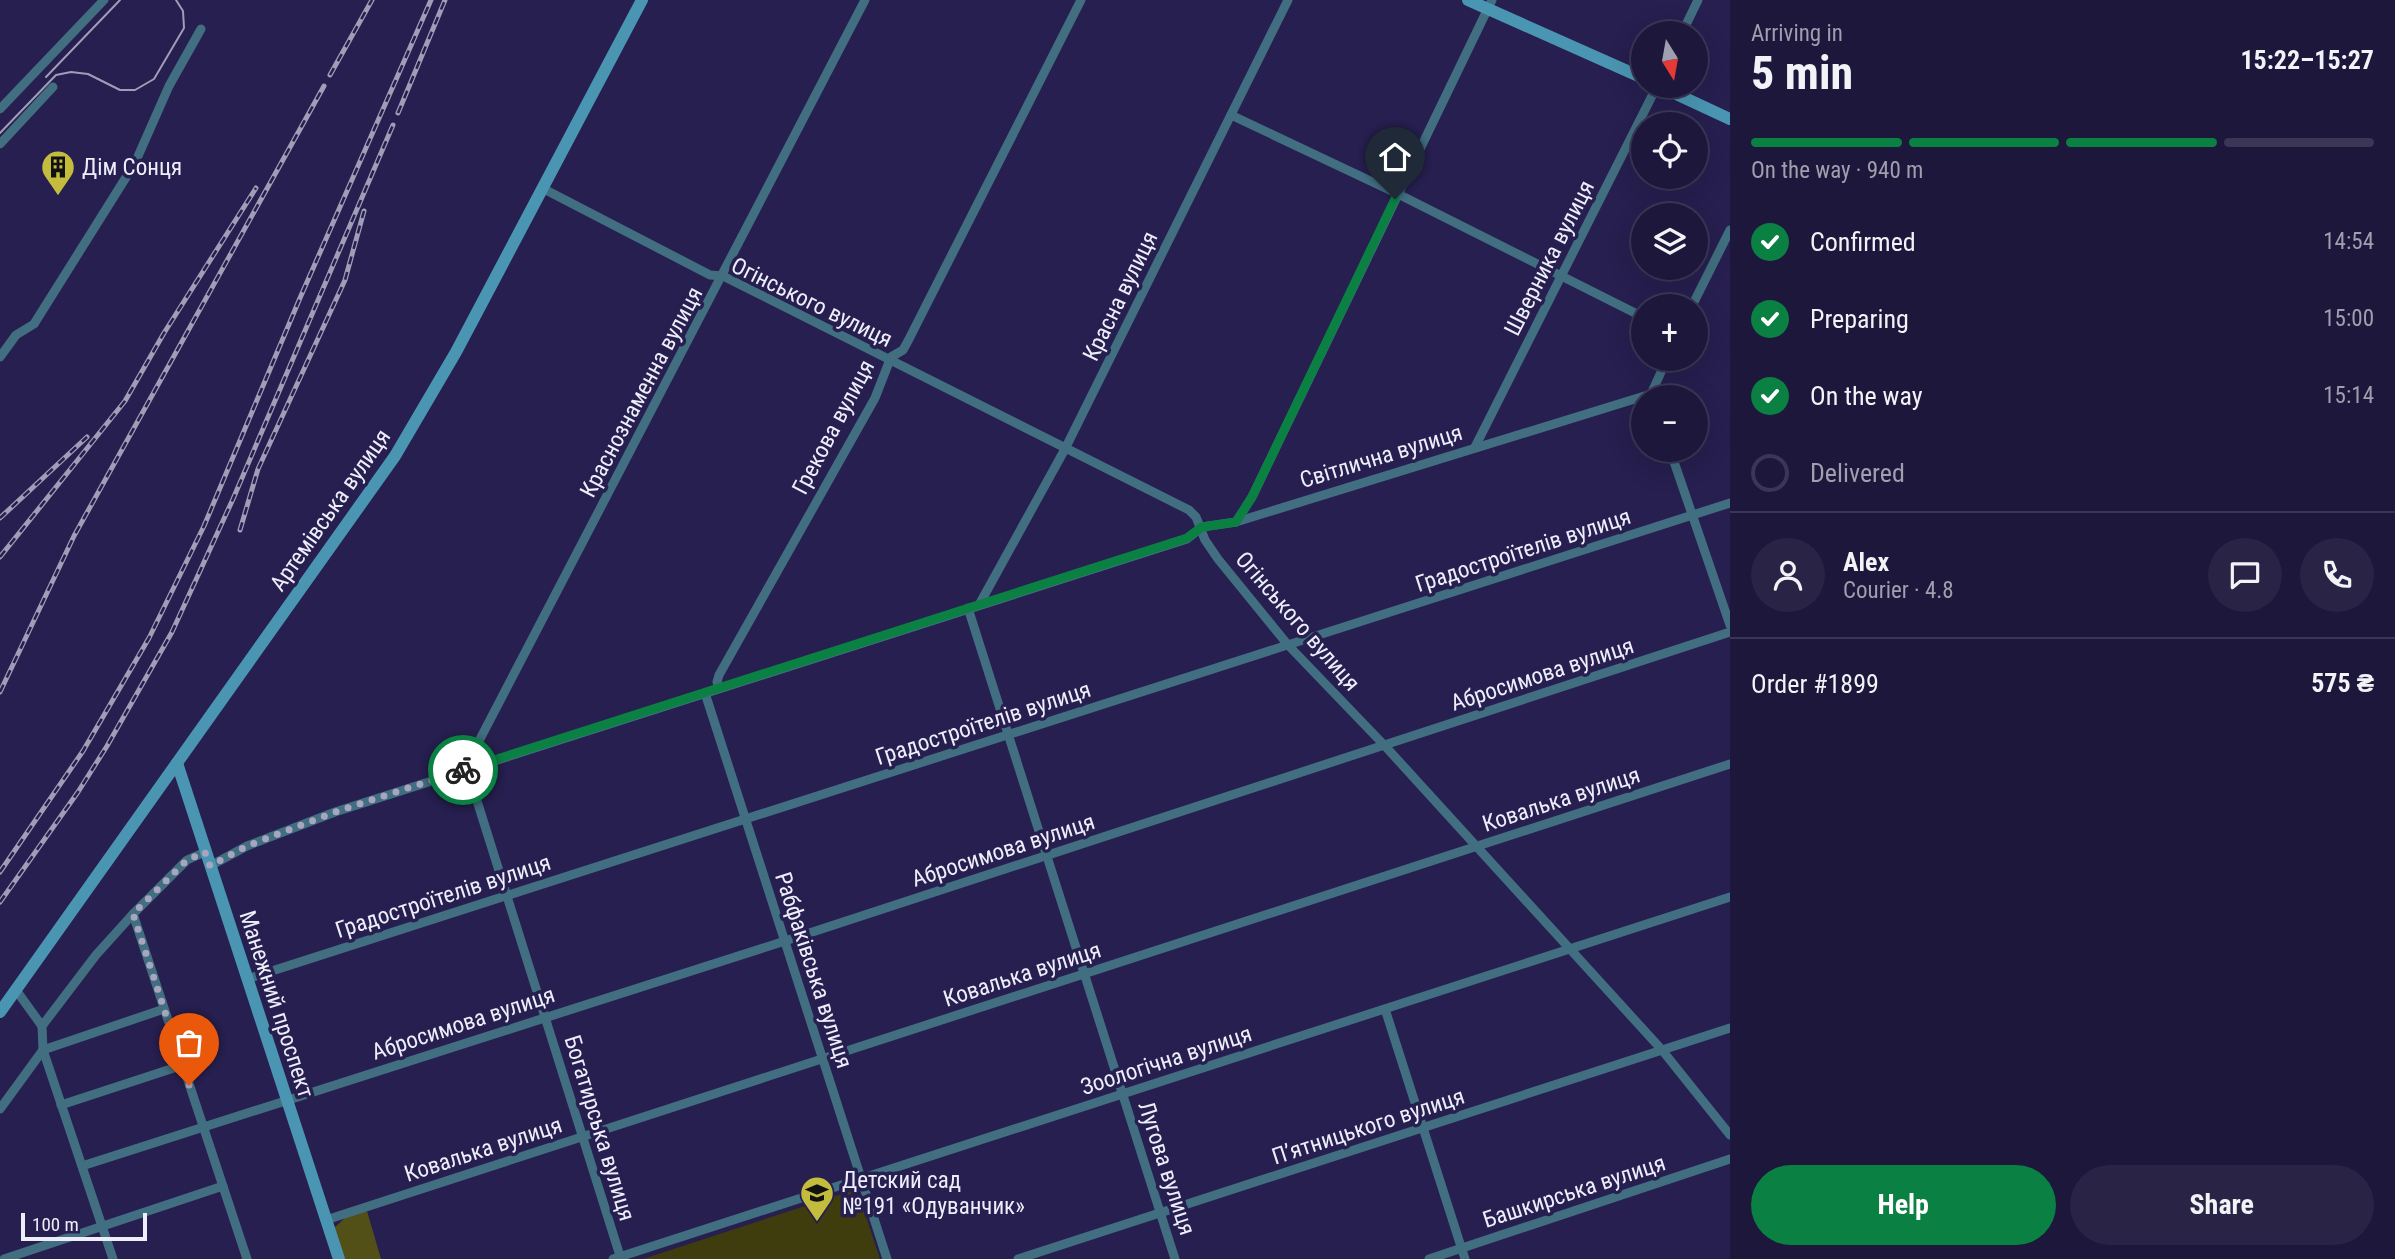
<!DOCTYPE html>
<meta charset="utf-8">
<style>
:root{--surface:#1c173b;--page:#292446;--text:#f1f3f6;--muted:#a09faf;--line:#3a3655;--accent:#0b8043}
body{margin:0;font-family:"Roboto Condensed",sans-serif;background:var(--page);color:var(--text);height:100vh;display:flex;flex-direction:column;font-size:26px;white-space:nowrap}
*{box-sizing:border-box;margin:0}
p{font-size:23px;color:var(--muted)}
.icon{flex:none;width:38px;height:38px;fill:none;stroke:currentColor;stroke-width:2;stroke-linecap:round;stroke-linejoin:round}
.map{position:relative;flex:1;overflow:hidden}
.drawer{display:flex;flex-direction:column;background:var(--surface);width:665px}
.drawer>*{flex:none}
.needle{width:46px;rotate:169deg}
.controls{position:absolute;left:1631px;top:21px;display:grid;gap:14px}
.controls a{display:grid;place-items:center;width:77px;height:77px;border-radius:50%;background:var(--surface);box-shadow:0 7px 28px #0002,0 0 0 2px var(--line);font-size:35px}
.scale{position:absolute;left:21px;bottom:18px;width:126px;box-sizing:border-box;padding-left:7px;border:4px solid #eeeefa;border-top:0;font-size:19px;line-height:24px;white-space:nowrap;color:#eeeefa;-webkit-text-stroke:5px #261f4f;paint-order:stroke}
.pin{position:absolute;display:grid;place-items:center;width:60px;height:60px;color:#fff;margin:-72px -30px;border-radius:50% 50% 50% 0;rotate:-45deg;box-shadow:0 0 7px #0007}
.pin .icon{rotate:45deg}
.courier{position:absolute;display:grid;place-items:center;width:70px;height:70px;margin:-35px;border:5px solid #0b8043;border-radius:50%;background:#fff;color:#222;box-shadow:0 2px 9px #0007}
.headline em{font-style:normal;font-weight:700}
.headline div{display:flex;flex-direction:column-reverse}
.headline{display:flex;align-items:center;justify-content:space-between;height:119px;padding:0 21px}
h1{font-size:46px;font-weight:700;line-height:52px}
.bar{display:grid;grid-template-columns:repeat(4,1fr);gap:10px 7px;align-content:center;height:84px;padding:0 21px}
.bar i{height:9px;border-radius:5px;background:var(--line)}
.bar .selected{background:var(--accent)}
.bar p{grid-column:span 4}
.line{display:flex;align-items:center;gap:18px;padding:0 21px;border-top:2px solid var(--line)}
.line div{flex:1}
.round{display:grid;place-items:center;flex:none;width:74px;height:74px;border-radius:37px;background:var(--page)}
ol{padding:0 21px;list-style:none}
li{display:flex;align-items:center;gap:21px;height:77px}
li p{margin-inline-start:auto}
li .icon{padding:7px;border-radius:50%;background:var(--accent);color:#fff;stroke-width:4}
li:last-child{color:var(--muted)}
li i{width:38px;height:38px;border:4px solid var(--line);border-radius:50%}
.action{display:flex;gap:14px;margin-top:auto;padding:14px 21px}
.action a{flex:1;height:80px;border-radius:42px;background:var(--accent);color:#fff;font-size:28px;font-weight:700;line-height:80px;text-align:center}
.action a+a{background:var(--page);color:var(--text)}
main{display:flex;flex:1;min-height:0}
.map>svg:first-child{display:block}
</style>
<main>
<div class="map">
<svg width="1730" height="1259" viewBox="0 0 1730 1259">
<rect width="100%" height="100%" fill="#261f4f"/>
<polygon fill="#3f3c0d" points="857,1189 880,1259 643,1259"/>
<polygon fill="#535017" points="367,1211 381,1259 343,1259 334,1228 345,1218"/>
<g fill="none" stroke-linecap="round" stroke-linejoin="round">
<g stroke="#416e80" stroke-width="9">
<polyline points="1682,33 1698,0"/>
<polyline points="0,109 104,0"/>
<polyline points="1231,115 1398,194 1643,317"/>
<polyline points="0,144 53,87"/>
<polyline points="542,188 710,275 723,276 1189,510 1196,517 1205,540 1218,559 1288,645 1385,746 1662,1050 1730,1135"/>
<polyline points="1692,306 1730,230"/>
<polyline points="0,357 16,335 34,324 135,163 169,86 201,29"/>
<polyline points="1651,394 1667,359"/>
<polyline points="1475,447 1657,86"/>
<polyline points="1670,450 1730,625"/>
<polyline points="1236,522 1252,497 1492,0"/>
<polyline points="979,605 1065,449 1288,0"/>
<polyline points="968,608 1175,1259"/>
<polyline points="719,688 717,682 719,675 875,398 891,357 903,350 908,341 1081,0"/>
<polyline points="705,693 887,1259"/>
<polyline points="478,765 476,753 479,741 865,0"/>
<polyline points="467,769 621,1259"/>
<polyline points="210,866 247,846 335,812 1187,539 1202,527 1236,522 1651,394"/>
<polyline points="133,914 247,1259"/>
<polyline points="247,979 1730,503"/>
<polyline points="16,990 42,1026"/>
<polyline points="1385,1009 1465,1259"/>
<polyline points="43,1050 164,1009"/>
<polyline points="61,1105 183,1065"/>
<polyline points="0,1109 43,1050"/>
<polyline points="82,1166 785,941 1730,632"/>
<polyline points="326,1220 1730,764"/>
<polyline points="4,1259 223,1186"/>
<polyline points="113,1259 43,1050 42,1026 96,955 133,914 187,860 205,852"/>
<polyline points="613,1259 1730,897"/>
<polyline points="1018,1259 1730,1028"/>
<polyline points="1429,1259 1730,1159"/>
</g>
<g stroke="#4a95b2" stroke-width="12">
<polyline points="1468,0 1643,78"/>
<polyline points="1659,86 1730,119"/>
<polyline points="177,763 339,1259"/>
<polyline points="0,1012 395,456 456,352 642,0"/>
</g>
<g stroke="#a09db7" stroke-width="2">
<polyline points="46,77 120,0"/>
<polyline points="0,133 56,75 71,72 88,74 120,90 135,90 154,79 184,28 183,11 176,0"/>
</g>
<g stroke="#a09db7" stroke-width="5">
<g id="rail">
<polyline points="330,75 372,0"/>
<polyline points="398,113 445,0"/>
<polyline points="0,518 87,437"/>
<polyline points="240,530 258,469 345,280 364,211"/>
<polyline points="0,557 125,401 164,333 256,188"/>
<polyline points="0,692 74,536 324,86"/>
<polyline points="0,872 83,751 149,638 204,526 300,298 431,0"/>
<polyline points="0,902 78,792 107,746 172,632 233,499 393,125"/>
</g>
</g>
<use href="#rail" stroke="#261f4f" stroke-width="2.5" stroke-dasharray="8" stroke-linecap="butt"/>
</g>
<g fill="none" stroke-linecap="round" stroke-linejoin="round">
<polyline stroke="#a8a6be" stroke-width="7" stroke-dasharray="0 12.6" points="189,1085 133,914 187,860 205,852 210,866 247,846 335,812 463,770"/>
<polyline stroke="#0b8043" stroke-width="9" points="463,770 1187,538 1202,527 1236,522 1252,497 1395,199"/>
</g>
<defs>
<g id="building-pin" transform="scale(1.75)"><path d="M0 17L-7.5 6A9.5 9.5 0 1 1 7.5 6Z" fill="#c4bc3d" stroke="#261f4f"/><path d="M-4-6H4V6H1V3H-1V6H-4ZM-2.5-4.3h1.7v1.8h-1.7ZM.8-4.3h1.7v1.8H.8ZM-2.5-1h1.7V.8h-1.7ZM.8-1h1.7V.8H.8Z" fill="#111"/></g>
<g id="school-pin" transform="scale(1.75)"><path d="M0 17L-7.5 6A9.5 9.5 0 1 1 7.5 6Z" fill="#c4bc3d" stroke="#261f4f"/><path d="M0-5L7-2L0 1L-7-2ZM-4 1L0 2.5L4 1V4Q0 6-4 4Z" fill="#111"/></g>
</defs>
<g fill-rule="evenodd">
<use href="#building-pin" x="58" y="167"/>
<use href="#school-pin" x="817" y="1193"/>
</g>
<g text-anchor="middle" stroke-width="7" stroke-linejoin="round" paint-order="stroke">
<g font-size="23" fill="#eeeefa" stroke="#261f4f" text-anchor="start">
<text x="82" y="175">Дім Сонця</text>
<text x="842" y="1188">Детский сад<tspan x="842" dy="26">№191 «Одуванчик»</tspan></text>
</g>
<g font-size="23" fill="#eeeefa" stroke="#261f4f">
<text transform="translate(1549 258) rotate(-63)" y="8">Шверника вулиця</text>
<text transform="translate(1120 296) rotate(-64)" y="8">Красна вулиця</text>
<text transform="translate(812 302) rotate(26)" y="8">Огінського вулиця</text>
<text transform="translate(641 392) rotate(-62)" y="8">Краснознаменна вулиця</text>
<text transform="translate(833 427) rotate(-62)" y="8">Грекова вулиця</text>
<text transform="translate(1381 456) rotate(-17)" y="8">Світлична вулиця</text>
<text transform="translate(330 510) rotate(-55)" y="8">Артемівська вулиця</text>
<text transform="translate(1523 550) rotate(-18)" y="8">Градостроїтелiв вулиця</text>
<text transform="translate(1298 621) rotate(49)" y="8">Огінського вулиця</text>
<text transform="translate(1542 674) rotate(-18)" y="8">Абросимова вулиця</text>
<text transform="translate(983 723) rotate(-18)" y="8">Градостроїтелiв вулиця</text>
<text transform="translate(1561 799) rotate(-18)" y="8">Ковалька вулиця</text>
<text transform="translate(1003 850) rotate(-18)" y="8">Абросимова вулиця</text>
<text transform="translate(443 896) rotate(-18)" y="8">Градостроїтелiв вулиця</text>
<text transform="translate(814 970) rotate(72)" y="8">Рабфаківська вулиця</text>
<text transform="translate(1022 974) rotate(-18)" y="8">Ковалька вулиця</text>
<text transform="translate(277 1004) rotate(72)" y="8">Манежний проспект</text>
<text transform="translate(463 1023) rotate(-18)" y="8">Абросимова вулиця</text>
<text transform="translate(1166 1060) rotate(-18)" y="8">Зоологічна вулиця</text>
<text transform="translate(1368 1126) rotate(-18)" y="8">П’ятницького вулиця</text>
<text transform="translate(600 1128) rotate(73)" y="8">Богатирська вулиця</text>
<text transform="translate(483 1149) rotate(-18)" y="8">Ковалька вулиця</text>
<text transform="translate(1167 1168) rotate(72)" y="8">Лугова вулиця</text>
<text transform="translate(1574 1191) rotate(-18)" y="8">Башкирська вулиця</text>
</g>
</g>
</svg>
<div class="controls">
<a><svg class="needle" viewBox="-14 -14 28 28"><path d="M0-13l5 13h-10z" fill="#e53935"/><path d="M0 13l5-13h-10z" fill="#a09faf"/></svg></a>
<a><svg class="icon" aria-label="locate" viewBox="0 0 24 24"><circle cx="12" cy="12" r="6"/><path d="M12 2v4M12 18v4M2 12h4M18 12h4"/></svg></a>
<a><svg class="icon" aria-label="layers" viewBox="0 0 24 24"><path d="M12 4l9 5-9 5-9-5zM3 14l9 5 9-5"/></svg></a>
<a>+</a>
<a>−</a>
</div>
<div class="scale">100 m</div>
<div class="pin" style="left:189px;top:1085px;background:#ea580c"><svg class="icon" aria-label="bag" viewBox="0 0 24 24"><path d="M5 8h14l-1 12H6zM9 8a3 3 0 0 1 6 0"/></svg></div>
<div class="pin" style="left:1395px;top:199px;background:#1f2937"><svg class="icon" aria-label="home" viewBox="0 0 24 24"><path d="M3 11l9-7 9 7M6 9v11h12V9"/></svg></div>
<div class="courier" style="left:463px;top:770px"><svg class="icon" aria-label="bike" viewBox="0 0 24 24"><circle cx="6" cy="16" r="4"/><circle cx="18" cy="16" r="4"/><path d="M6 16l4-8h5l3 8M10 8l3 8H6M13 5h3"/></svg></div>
</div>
<section class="drawer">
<div class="headline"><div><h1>5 min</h1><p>Arriving in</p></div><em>15:22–15:27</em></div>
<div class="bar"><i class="selected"></i><i class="selected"></i><i class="selected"></i><i></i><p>On the way · 940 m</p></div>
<ol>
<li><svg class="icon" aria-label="check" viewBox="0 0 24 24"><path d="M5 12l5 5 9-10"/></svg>Confirmed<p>14:54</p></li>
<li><svg class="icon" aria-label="check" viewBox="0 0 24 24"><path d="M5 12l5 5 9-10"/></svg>Preparing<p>15:00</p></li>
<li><svg class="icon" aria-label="check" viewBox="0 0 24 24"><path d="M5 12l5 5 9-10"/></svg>On the way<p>15:14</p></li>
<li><i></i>Delivered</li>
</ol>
<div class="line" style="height:126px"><a class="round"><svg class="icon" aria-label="person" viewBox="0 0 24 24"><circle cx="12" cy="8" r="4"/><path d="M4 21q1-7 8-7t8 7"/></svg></a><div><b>Alex</b><p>Courier · 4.8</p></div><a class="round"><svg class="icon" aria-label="chat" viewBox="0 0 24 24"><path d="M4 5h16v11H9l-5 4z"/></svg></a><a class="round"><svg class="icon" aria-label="phone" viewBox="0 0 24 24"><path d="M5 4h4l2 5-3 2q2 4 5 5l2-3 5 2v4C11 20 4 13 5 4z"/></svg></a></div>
<div class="line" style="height:91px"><div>Order #1899</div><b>575 ₴</b></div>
<div class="action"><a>Help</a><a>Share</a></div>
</section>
</main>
